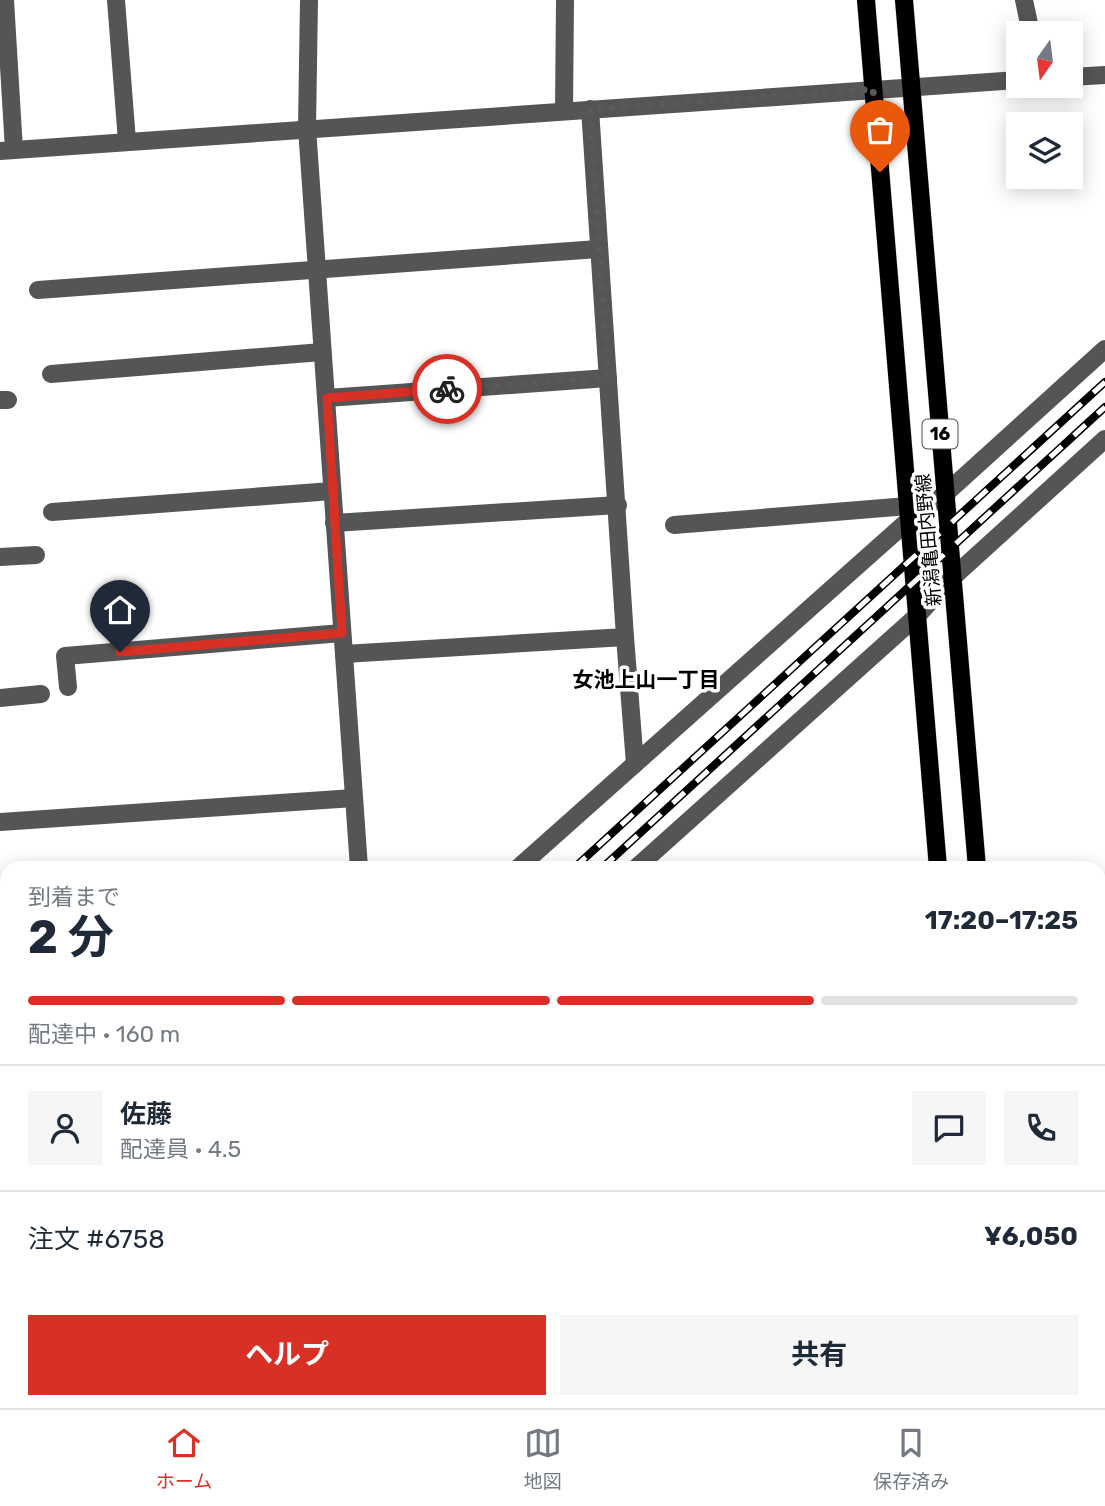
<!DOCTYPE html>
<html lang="ja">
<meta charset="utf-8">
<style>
:root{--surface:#fff;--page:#f6f6f7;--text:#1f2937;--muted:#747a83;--line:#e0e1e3;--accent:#d93025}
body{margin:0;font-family:Rubik,"Noto Sans JP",sans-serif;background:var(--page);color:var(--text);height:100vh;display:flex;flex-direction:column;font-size:26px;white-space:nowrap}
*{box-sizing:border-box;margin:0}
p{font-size:23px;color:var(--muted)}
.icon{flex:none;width:38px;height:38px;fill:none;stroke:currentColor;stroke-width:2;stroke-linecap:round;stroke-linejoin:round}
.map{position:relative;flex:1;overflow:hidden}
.side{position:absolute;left:0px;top:861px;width:1106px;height:548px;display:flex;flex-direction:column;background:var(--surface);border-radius:21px 21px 0 0;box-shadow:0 4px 18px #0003}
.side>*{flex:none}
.needle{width:46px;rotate:194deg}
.buttons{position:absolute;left:1006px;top:21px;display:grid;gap:14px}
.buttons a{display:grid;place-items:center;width:77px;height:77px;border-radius:0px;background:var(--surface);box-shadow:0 4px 18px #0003;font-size:35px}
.pin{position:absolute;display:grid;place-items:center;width:60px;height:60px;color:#fff;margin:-72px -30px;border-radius:50% 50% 50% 0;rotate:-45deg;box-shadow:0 0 7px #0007}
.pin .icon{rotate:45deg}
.courier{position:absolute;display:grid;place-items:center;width:70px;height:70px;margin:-35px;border:5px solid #d93025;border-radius:50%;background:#fff;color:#222;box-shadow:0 2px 9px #0007}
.summary em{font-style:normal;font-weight:700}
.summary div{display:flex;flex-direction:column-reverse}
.summary{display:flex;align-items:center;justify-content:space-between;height:119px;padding:0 28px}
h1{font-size:46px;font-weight:700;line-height:52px}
.bar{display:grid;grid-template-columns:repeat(4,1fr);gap:10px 7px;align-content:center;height:84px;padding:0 28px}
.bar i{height:9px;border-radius:5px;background:var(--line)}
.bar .on{background:var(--accent)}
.bar p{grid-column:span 4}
.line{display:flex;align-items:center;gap:18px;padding:0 28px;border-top:2px solid var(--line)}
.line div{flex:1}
.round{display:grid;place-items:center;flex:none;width:74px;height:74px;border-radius:0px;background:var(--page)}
.button{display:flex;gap:14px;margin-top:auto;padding:14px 28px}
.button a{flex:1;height:80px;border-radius:0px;background:var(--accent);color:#fff;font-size:28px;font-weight:700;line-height:80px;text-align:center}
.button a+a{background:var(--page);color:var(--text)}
.dock{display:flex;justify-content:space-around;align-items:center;height:98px;border-top:2px solid var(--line);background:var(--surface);font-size:19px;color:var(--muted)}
.dock a{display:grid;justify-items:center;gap:4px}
.dock .on{color:var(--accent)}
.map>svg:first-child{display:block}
</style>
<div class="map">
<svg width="1105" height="1408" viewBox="0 0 1105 1408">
<rect width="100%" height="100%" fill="#fff"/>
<polygon fill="#dcdcdc" points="1099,1362 1105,1362 1105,1408 1088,1408 1087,1402 1099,1402"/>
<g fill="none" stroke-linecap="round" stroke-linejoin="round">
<g stroke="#dbdbdb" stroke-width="19">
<g id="major">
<polyline points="866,0 938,868"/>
<polyline points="904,0 977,868"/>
<polyline points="979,1402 980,1408"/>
<polyline points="1019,1402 1020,1408"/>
</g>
</g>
<g stroke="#555" stroke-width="18">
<polyline points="5,0 14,150"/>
<polyline points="116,0 127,141"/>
<polyline points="309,0 307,128 359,868"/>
<polyline points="1024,0 1031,33"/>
<polyline points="1071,77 1105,75"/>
<polyline points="564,110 565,0"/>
<polyline points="0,151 1018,80"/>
<polyline points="38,290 598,249"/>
<polyline points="51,374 322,352"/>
<polyline points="327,398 608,378"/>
<polyline points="0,400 8,400"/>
<polyline points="52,512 332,491"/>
<polyline points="334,523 618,505"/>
<polyline points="674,525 908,506"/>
<polyline points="0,557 36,555"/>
<polyline points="625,637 635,764"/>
<polyline points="344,654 625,637 590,109"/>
<polyline points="68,687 65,656 342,633"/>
<polyline points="0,698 41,694"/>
<polyline points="0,822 354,798"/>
<polyline points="518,868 910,519 945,494 1105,349"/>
<polyline points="636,868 918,615 952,578 1105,439"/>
<polyline points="1099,947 1105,947"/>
<polyline points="0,953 7,952"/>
<polyline points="0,1025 7,1025"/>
<polyline points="0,1229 7,1229"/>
<polyline points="0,1329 7,1323"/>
<polyline points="397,1402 398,1408"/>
<polyline points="35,1408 43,1402"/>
</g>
<use href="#major" stroke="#000" stroke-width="18"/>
<g stroke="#000" stroke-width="8">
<g id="rail">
<polyline points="574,868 1105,382"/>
<polyline points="602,868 1105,407"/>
<polyline points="0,1373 7,1367"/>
<polyline points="0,1398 7,1392"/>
</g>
</g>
<use href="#rail" stroke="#fff" stroke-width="5" stroke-dasharray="16" stroke-linecap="butt"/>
</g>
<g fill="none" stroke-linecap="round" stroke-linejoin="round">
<polyline stroke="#595959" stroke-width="7" stroke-dasharray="0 12.6" points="447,389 608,378 590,109 873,89 880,172"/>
<polyline stroke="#d93025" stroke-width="9" points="120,652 342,633 327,398 447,389"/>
</g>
<g text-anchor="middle" stroke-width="7" stroke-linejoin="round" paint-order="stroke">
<rect fill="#fff" stroke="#4c4c4c" stroke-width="2" x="922.5" y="419.5" width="35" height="29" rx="5"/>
<g font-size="18" font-weight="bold" fill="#000">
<text x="940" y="440">16</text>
</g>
<g font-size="19" fill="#000" stroke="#fff">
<text transform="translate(928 540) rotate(-95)" y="7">新潟亀田内野線</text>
</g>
<g font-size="21" font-weight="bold" fill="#000" stroke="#fff">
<text x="646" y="687">女池上山一丁目</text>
</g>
</g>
</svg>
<div class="buttons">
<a><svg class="needle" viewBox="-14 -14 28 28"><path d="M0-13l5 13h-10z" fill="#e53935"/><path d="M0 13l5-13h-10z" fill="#747a83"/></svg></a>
<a><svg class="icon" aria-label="layers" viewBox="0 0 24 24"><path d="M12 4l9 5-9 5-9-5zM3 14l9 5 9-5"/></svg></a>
</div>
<div class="pin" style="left:880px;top:172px;background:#ea580c"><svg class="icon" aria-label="bag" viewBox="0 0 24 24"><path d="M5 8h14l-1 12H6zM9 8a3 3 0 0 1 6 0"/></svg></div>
<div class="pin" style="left:120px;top:652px;background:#1f2937"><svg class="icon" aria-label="home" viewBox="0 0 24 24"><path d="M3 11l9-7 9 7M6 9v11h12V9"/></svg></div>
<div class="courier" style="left:447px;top:389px"><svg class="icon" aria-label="bike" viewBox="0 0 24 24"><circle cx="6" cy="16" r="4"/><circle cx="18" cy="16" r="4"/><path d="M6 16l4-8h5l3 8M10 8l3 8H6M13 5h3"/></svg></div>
<section class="side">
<div class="summary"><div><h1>2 分</h1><p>到着まで</p></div><em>17:20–17:25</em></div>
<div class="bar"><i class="on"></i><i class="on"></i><i class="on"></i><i></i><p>配達中 · 160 m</p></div>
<div class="line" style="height:126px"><a class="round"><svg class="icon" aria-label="person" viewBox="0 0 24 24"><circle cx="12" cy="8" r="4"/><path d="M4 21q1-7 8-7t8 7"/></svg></a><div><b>佐藤</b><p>配達員 · 4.5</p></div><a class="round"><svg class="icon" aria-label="chat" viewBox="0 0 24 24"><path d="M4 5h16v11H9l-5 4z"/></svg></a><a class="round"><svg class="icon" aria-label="phone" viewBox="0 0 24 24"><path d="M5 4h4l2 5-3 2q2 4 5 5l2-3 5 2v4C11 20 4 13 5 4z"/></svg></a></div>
<div class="line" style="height:91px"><div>注文 #6758</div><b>¥6,050</b></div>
<div class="button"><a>ヘルプ</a><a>共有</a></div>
</section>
</div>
<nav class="dock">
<a class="on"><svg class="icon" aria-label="home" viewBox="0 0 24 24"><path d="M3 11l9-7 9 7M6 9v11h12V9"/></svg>ホーム</a>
<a><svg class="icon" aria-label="map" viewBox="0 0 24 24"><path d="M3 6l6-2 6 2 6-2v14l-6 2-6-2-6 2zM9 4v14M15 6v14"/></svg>地図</a>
<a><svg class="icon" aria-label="saved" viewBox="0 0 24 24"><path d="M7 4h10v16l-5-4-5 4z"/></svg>保存済み</a>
</nav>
